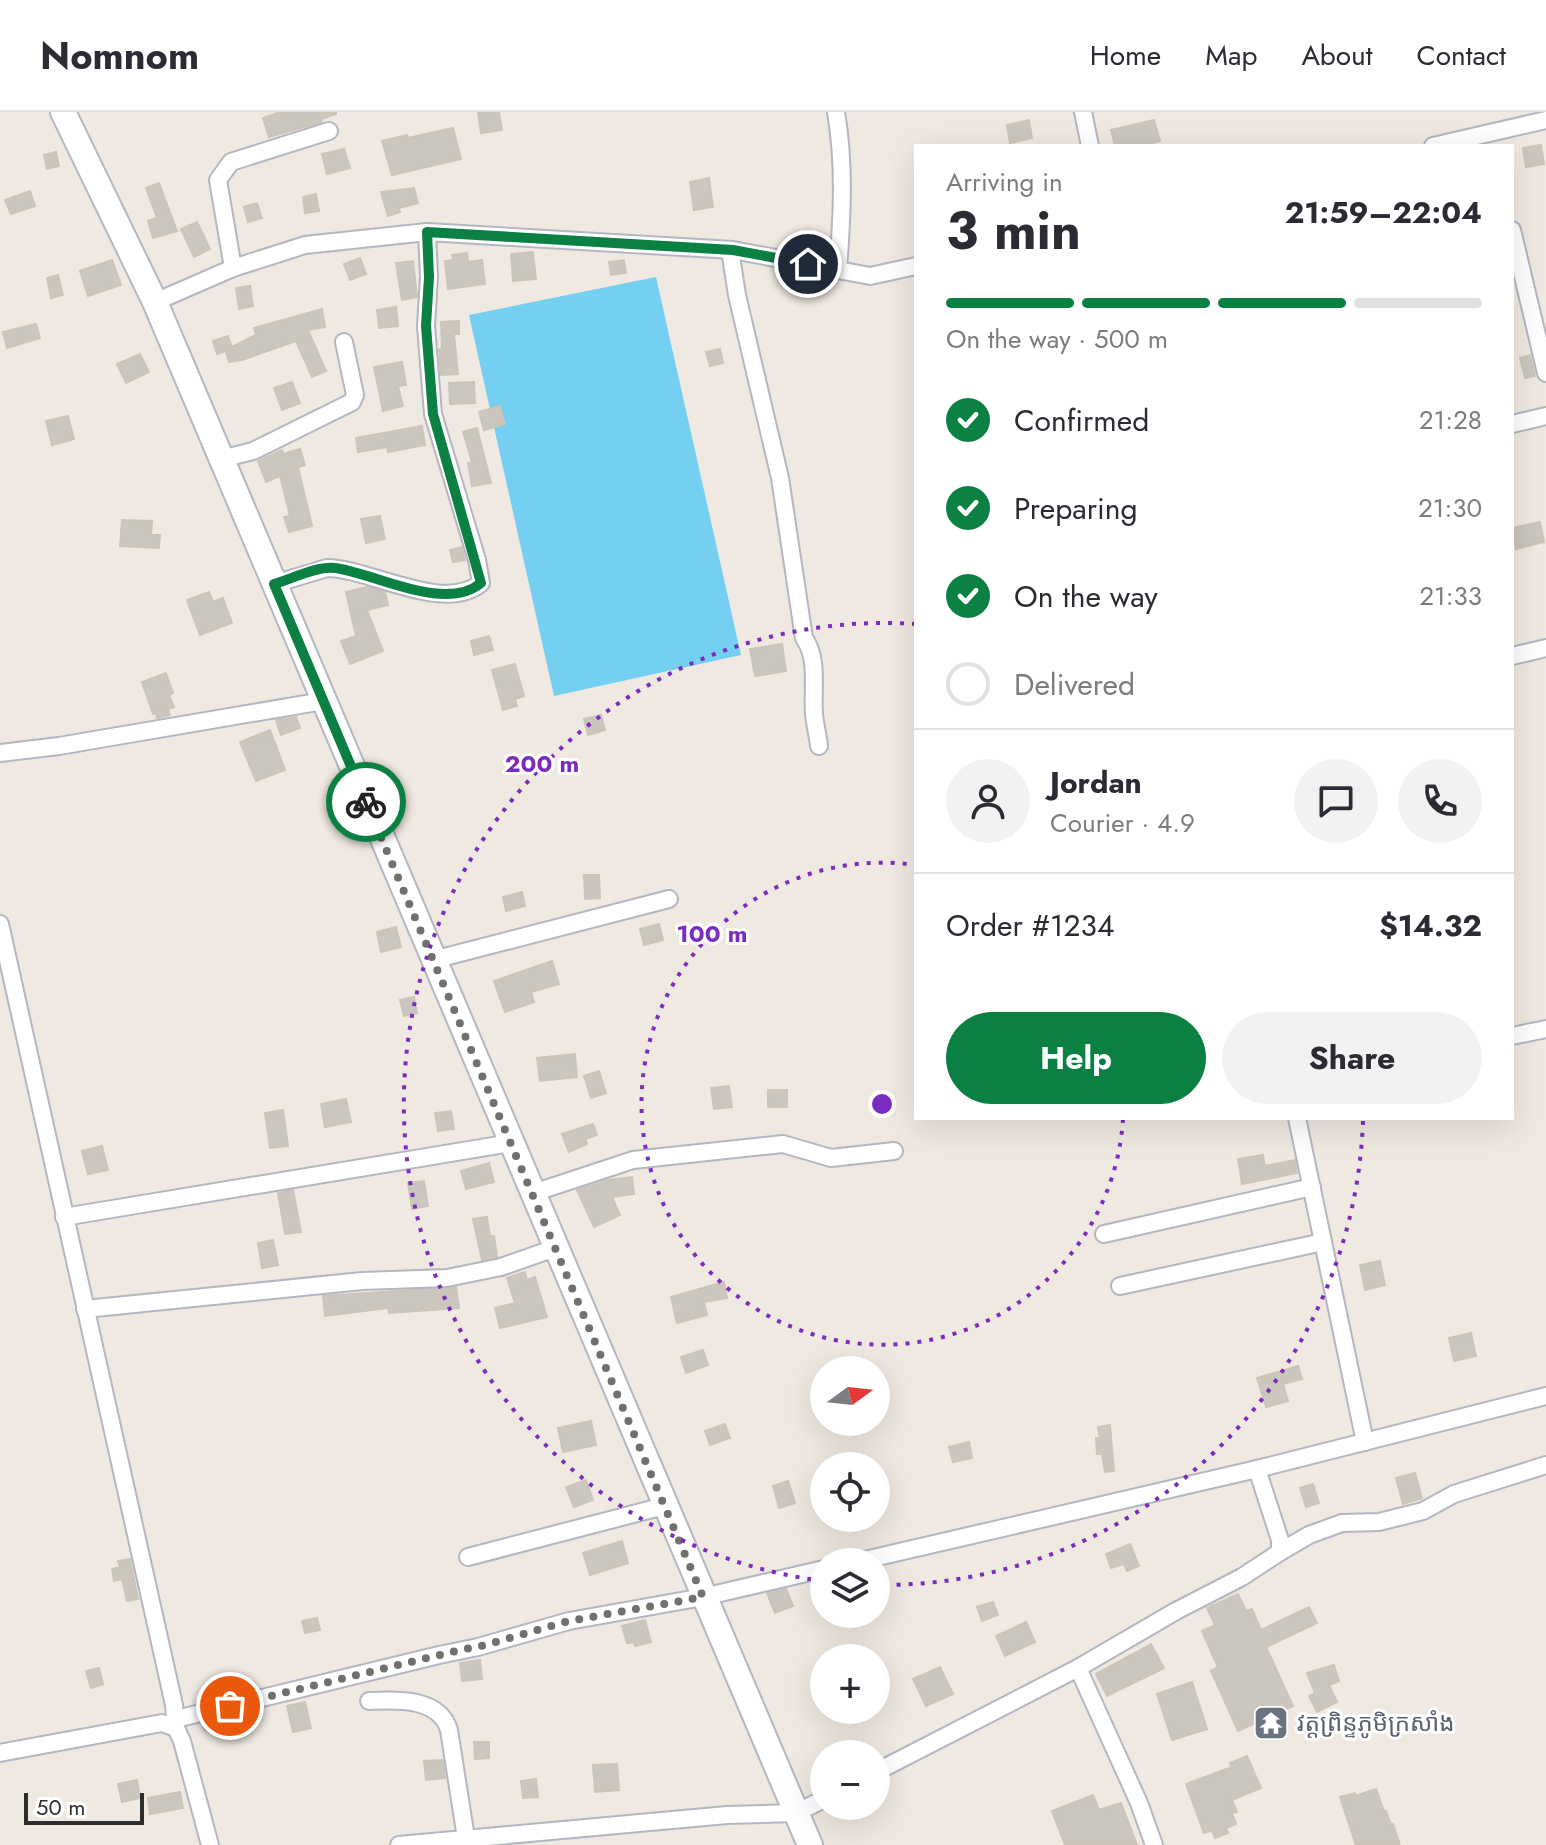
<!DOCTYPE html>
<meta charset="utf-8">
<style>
:root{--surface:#fff;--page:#f2f2f3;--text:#2b2b33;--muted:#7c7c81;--line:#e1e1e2;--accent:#0b8043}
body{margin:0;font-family:Jost,"Noto Sans Khmer",sans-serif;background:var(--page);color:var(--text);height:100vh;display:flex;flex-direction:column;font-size:30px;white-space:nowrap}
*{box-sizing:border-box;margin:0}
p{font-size:26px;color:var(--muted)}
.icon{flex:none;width:44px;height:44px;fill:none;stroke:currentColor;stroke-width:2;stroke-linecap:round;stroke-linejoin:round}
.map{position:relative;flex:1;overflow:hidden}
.details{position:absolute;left:914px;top:32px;width:600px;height:976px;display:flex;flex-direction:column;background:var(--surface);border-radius:0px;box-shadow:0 8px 32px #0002}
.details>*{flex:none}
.needle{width:52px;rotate:75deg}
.controls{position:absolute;left:810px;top:1244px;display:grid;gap:16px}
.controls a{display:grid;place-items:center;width:80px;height:80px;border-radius:50%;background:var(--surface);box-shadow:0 8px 32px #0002;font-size:40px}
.scale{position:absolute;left:24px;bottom:20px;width:120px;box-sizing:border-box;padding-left:8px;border:4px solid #2e2e2e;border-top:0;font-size:22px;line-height:28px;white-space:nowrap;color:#2e2e2e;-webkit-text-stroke:6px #fff;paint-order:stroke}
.pin{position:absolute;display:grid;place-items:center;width:68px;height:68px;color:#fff;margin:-34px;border:4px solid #fff;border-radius:50%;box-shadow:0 2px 8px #0007}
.courier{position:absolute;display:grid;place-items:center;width:80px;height:80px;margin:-40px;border:6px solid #0b8043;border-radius:50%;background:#fff;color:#222;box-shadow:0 2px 10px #0007}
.headline em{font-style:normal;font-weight:700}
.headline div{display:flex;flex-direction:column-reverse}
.headline{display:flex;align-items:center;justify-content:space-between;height:136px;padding:0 32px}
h1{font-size:52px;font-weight:700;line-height:60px}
.bar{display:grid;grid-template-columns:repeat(4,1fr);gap:12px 8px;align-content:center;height:96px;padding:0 32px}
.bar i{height:10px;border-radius:6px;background:var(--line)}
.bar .selected{background:var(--accent)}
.bar p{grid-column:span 4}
.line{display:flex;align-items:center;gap:20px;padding:0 32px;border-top:2px solid var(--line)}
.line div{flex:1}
.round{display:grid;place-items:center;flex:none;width:84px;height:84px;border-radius:42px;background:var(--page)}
ol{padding:0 32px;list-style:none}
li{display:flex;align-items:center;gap:24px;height:88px}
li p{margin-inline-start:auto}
li .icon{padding:8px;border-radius:50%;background:var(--accent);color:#fff;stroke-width:4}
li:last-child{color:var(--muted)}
li i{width:44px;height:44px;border:4px solid var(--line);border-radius:50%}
.action{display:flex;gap:16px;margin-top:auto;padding:16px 32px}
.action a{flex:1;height:92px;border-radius:48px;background:var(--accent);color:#fff;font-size:32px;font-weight:700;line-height:92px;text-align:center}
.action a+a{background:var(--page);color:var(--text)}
header{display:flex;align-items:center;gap:48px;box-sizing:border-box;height:112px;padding:0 40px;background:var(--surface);border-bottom:2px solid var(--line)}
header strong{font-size:38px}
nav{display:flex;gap:44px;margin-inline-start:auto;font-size:28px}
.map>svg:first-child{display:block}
</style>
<header>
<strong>Nomnom</strong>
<nav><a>Home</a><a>Map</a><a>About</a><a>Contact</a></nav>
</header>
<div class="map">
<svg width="1546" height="1733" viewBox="0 0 1546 1733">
<rect width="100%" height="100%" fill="#efe9e1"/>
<polygon fill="#75cff0" points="656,165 741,543 554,584 469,203"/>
<g fill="#cbc7bf" stroke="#cbc5ba" stroke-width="2">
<polygon points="280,0 336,0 336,2 321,7 322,10 269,25 263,6"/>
<polygon points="478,0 499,0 502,18 481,21"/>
<polygon points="1029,8 1032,26 1010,31 1007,13"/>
<polygon points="1154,8 1160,29 1140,34 1115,34 1111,18"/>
<polygon points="453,16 461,47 392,63 382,29 407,23 408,26"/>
<polygon points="1541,33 1544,52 1526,55 1523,36"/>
<polygon points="344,37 350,56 327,62 322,42"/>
<polygon points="56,40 59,54 47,57 44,43"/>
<polygon points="709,66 713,95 694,98 690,70"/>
<polygon points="159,71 177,119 153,126 148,109 157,106 146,76"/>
<polygon points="414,76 418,91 399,96 400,100 388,104 381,80"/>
<polygon points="30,79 35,94 11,102 5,88"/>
<polygon points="316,82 319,99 305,101 303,85"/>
<polygon points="257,91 262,106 248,110 244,95"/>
<polygon points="197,110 210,137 194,145 181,117"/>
<polygon points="533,140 536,167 513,169 511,142"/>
<polygon points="467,141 468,150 482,148 485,172 448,177 445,149 453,148 452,143"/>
<polygon points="360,146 366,162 350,168 344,152"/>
<polygon points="112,148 121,173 88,184 80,159"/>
<polygon points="624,148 626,161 611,163 609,150"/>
<polygon points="413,149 417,185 402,188 396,151"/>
<polygon points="58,163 63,183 51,186 47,166"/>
<polygon points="250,174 253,194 239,197 236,176"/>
<polygon points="396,195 398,214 379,216 377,198"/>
<polygon points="322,197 325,215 308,218 326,259 312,265 296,229 242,248 229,250 226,239 217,242 213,229 228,224 232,235 256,223 254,216"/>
<polygon points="459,209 459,222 454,222 458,262 441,263 439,238 442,237 441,210"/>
<polygon points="36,212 40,226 7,236 3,220"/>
<polygon points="720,237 723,251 710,254 706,240"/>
<polygon points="140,242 149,260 126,271 117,252"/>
<polygon points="1530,243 1535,264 1525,266 1520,246"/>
<polygon points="402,250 406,273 398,274 403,294 383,299 374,255"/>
<polygon points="292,270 300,291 282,298 274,276"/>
<polygon points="474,270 475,291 450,292 449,271"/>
<polygon points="500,294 505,312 484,318 479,300"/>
<polygon points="68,304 74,327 52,333 46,309"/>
<polygon points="422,314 425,333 388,340 387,335 358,340 356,326"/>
<polygon points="477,316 491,371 472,374 468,351 472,350 463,320"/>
<polygon points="300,337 305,353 298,355 312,414 289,420 284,405 290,404 280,364 266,370 258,349 282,338 283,342"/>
<polygon points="380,404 385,427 366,431 361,407"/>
<polygon points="122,408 152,409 151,423 160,423 159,436 120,434"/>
<polygon points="1540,410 1544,430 1516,437 1512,416"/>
<polygon points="462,435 465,448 453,450 450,438"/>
<polygon points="367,475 385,480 388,493 367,498 383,539 350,552 341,529 356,524 346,480"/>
<polygon points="209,480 213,490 223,486 232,511 200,523 187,488"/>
<polygon points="489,524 493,538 474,543 471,529"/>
<polygon points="782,532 786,559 755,564 750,537"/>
<polygon points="515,552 524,584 515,587 517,594 503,598 492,558"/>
<polygon points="166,561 173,581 169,583 174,595 168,597 170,603 157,606 156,601 153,602 142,570"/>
<polygon points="601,603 605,618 588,623 584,607"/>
<polygon points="296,605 300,616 281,623 276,608"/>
<polygon points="270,618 285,658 256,669 240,630"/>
<polygon points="584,763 599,763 600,786 585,787"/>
<polygon points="522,780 525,794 506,799 503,785"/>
<polygon points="659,812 663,828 644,833 640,817"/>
<polygon points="396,815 401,835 381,840 377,820"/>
<polygon points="552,849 559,872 531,880 534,890 505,900 494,869"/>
<polygon points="414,885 417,901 404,904 400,888"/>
<polygon points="575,942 577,965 540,969 537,946"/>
<polygon points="599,959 606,981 591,986 584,964"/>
<polygon points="729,974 732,995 714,997 711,976"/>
<rect x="768" y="978" width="19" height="17"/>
<polygon points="346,987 351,1010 325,1015 321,992"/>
<polygon points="283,998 288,1034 270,1036 265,1001"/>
<polygon points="451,999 454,1017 438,1019 435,1001"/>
<polygon points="593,1012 597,1023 585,1027 587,1032 569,1040 562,1022"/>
<polygon points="102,1034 108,1058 88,1062 82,1039"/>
<polygon points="1263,1043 1265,1054 1295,1048 1297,1061 1242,1072 1238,1047"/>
<polygon points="489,1051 494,1070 466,1077 461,1059"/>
<polygon points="632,1065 634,1082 612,1085 620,1103 594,1115 577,1078 608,1068"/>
<polygon points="424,1069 428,1094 412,1097 408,1071"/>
<polygon points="293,1078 301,1120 285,1122 278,1081"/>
<polygon points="487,1105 490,1124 494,1124 497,1145 482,1148 473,1107"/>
<polygon points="273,1128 278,1153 262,1156 258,1131"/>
<polygon points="1380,1149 1385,1173 1365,1178 1360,1153"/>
<polygon points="525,1160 527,1168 535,1165 547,1205 500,1216 495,1196 515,1191 507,1166"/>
<polygon points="724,1170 727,1186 704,1190 707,1203 677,1211 671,1185"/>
<polygon points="456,1175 459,1196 389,1201 388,1196 325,1204 323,1184"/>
<polygon points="1471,1221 1476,1244 1454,1249 1449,1226"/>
<polygon points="703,1238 708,1253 686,1261 681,1245"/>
<polygon points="1298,1254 1302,1267 1283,1272 1288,1289 1266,1295 1257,1266"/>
<polygon points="591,1309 596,1333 563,1340 558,1316"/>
<polygon points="725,1312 730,1326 710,1333 705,1319"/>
<polygon points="1110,1313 1114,1359 1105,1360 1102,1342 1097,1342 1096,1326 1100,1326 1098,1315"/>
<polygon points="969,1330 972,1346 953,1350 949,1335"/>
<polygon points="1415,1361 1422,1386 1403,1392 1396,1366"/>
<polygon points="586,1368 593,1388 574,1395 566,1375"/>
<polygon points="788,1369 795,1391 779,1396 773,1374"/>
<polygon points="1313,1372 1319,1391 1306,1395 1300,1376"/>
<polygon points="622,1429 628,1451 590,1463 583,1441"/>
<polygon points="1130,1432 1139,1454 1127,1459 1124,1452 1111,1456 1106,1442"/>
<polygon points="130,1447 138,1487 127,1489 122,1467 114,1469 112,1457 120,1455 118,1449"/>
<polygon points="786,1477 793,1494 775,1501 767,1481"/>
<polygon points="1238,1482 1246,1499 1252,1497 1261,1518 1309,1495 1317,1511 1266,1535 1293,1594 1238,1619 1211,1559 1218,1555 1202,1519 1215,1513 1207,1496"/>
<polygon points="993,1490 998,1503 982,1509 977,1495"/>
<polygon points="317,1506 320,1518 305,1521 302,1509"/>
<polygon points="645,1508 651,1530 635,1534 633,1530 627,1531 622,1514"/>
<polygon points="1026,1510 1035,1530 1005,1544 996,1524"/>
<polygon points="1151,1532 1164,1556 1107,1584 1096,1562"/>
<polygon points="480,1548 482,1567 462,1569 460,1551"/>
<polygon points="1334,1553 1339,1569 1329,1573 1337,1590 1317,1600 1309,1584 1315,1581 1307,1561"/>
<polygon points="940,1555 953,1582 926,1594 913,1567"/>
<polygon points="99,1556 103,1572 91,1576 86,1559"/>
<polygon points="1192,1570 1207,1617 1172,1628 1157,1582"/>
<polygon points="305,1590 311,1616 293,1620 287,1594"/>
<polygon points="241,1603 242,1609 205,1618 203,1612"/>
<polygon points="474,1630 489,1630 489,1646 475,1647"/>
<polygon points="1247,1644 1261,1676 1232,1688 1237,1700 1232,1701 1236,1712 1226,1716 1228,1721 1215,1726 1212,1718 1204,1721 1186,1672 1232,1655 1230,1651"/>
<polygon points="443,1648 445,1666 426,1668 424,1649"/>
<polygon points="617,1652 619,1678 595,1680 593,1653"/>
<polygon points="536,1667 538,1685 523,1686 521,1669"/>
<polygon points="137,1668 140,1686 122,1690 118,1672"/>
<polygon points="1376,1677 1384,1699 1386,1699 1391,1712 1393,1712 1400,1733 1356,1733 1340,1685 1355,1681 1355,1684"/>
<polygon points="180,1680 183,1696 150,1702 148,1686"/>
<polygon points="1093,1683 1099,1698 1121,1691 1137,1733 1065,1733 1052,1699"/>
</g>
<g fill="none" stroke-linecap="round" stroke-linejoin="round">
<g stroke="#b4b7c1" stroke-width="20">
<g id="street">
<path d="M836 0C845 53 842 104 838 158"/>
<polyline points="1083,0 1090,34"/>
<polyline points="1433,34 1546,8"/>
<polyline points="1512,118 1546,261"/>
<path d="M730 138 737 183 780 366 804 526C819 547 812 577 814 602 815 613 818 624 819 634"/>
<polyline points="233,156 218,68 231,50 329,19"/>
<polyline points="155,190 233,156 305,133 427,120 733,138 870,164 916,154"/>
<polyline points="1512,312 1546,304"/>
<polyline points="221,347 253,339 352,290 355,283 344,230"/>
<path d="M274 472 327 456C369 456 444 502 481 471L477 448 433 302 426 214 429 165 427 120"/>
<polyline points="1512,544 1546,536"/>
<polyline points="0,641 59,634 323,589"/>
<polyline points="0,812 174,1593 176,1616 182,1629 210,1733"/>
<polyline points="433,848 669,787"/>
<polyline points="1512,924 1546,917"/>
<polyline points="1297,1006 1365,1330"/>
<polyline points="533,1081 633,1048 783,1032 831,1046 894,1039"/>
<polyline points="64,1105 511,1031"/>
<polyline points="1104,1122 1312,1075"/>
<polyline points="1120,1174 1323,1130"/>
<polyline points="85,1197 362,1169 447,1166 501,1155 555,1136"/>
<polyline points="1280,1440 1309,1423 1342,1411 1379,1410 1423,1399 1454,1382 1546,1353"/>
<polyline points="468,1445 664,1394"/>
<polyline points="856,1450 1257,1357 1546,1284"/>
<polyline points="1078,1556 1139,1691 1154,1733"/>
<path d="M369 1589C396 1588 439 1585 449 1618L466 1726"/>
<polyline points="176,1607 439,1543 478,1535 569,1509 703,1485 824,1457"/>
<polyline points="0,1641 162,1611 176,1616"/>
<polyline points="876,1660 1078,1556 1176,1499 1242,1465 1280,1440 1280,1428 1257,1357"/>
<polyline points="399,1733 727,1703 796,1701 824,1687"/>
</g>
</g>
<g stroke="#b4b7c1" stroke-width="28">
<polyline id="secondary" points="63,0 155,190 810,1733"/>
</g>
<use href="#street" stroke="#fff" stroke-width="16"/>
<use href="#secondary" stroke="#fff" stroke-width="24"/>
</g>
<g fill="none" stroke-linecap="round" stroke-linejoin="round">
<polyline stroke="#726f6d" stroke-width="8" stroke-dasharray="0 14.4" points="230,1594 464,1537 478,1535 569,1509 703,1485 366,690"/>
<path stroke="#0b8043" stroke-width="10" d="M366 690 274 472C292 467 316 454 335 456 375 461 445 501 481 471L433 302 426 214 429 165 427 120 733 138 808 152"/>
</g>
<g fill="none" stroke="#7b2cbf" stroke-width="4" stroke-dasharray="4 8">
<path d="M1123 1007A241 241 0 1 1 916 753"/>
<path d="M1363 1009A481 481 0 0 1 878 1473M823 1469A481 481 0 0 1 916 512"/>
</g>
<defs>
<g id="temple-square" transform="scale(1.8)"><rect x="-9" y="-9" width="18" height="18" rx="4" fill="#6b7280" stroke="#fff"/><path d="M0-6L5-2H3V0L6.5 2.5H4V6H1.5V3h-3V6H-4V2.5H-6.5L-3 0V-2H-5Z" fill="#fff"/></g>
</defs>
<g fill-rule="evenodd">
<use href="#temple-square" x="1271" y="1611"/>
</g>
<g text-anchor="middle" stroke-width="6" stroke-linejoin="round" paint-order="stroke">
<g font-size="24" fill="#5b616d" stroke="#fff" text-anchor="start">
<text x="1297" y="1619">វត្តព្រិន្ទភូមិក្រសាំង</text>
</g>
</g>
<circle cx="882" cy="992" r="12" fill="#7b2cbf" stroke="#fff" stroke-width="4"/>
<g font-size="24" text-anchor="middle" font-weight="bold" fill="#7b2cbf" stroke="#fff" stroke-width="6" stroke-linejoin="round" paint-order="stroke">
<text x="542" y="660">200 m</text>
<text x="712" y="830">100 m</text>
</g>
</svg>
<div class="controls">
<a><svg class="needle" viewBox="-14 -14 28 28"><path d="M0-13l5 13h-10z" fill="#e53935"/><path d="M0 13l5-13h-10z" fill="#7c7c81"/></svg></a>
<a><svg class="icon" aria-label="locate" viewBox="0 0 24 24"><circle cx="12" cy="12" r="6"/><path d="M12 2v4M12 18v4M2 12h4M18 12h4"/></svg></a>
<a><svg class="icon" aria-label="layers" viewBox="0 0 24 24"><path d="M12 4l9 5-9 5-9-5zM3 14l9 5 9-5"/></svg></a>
<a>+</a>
<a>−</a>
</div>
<div class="scale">50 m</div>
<div class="pin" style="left:230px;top:1594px;background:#ea580c"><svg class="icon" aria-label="bag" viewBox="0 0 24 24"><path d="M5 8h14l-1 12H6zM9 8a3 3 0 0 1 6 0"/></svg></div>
<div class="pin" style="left:808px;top:152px;background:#1f2937"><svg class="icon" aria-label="home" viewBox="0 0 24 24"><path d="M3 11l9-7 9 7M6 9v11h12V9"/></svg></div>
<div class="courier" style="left:366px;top:690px"><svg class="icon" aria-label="bike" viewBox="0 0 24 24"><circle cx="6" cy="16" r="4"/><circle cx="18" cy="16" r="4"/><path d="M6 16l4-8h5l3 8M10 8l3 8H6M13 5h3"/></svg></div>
<section class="details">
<div class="headline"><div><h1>3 min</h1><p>Arriving in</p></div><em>21:59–22:04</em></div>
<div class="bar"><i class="selected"></i><i class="selected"></i><i class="selected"></i><i></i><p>On the way · 500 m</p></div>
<ol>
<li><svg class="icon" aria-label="check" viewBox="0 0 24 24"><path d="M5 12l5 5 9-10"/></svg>Confirmed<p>21:28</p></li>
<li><svg class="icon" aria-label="check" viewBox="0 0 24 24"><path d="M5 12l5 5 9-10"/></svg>Preparing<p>21:30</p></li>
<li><svg class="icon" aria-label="check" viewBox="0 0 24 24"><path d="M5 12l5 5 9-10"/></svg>On the way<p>21:33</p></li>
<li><i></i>Delivered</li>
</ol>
<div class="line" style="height:144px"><a class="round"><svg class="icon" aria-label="person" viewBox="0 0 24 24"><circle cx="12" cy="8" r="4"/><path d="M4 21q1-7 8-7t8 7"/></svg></a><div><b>Jordan</b><p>Courier · 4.9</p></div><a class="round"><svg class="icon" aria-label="chat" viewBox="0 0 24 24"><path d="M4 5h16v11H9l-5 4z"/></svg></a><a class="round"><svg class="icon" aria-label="phone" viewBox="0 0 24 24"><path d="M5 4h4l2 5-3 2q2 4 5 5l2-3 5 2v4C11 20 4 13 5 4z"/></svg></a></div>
<div class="line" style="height:104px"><div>Order #1234</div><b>$14.32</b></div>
<div class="action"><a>Help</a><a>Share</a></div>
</section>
</div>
